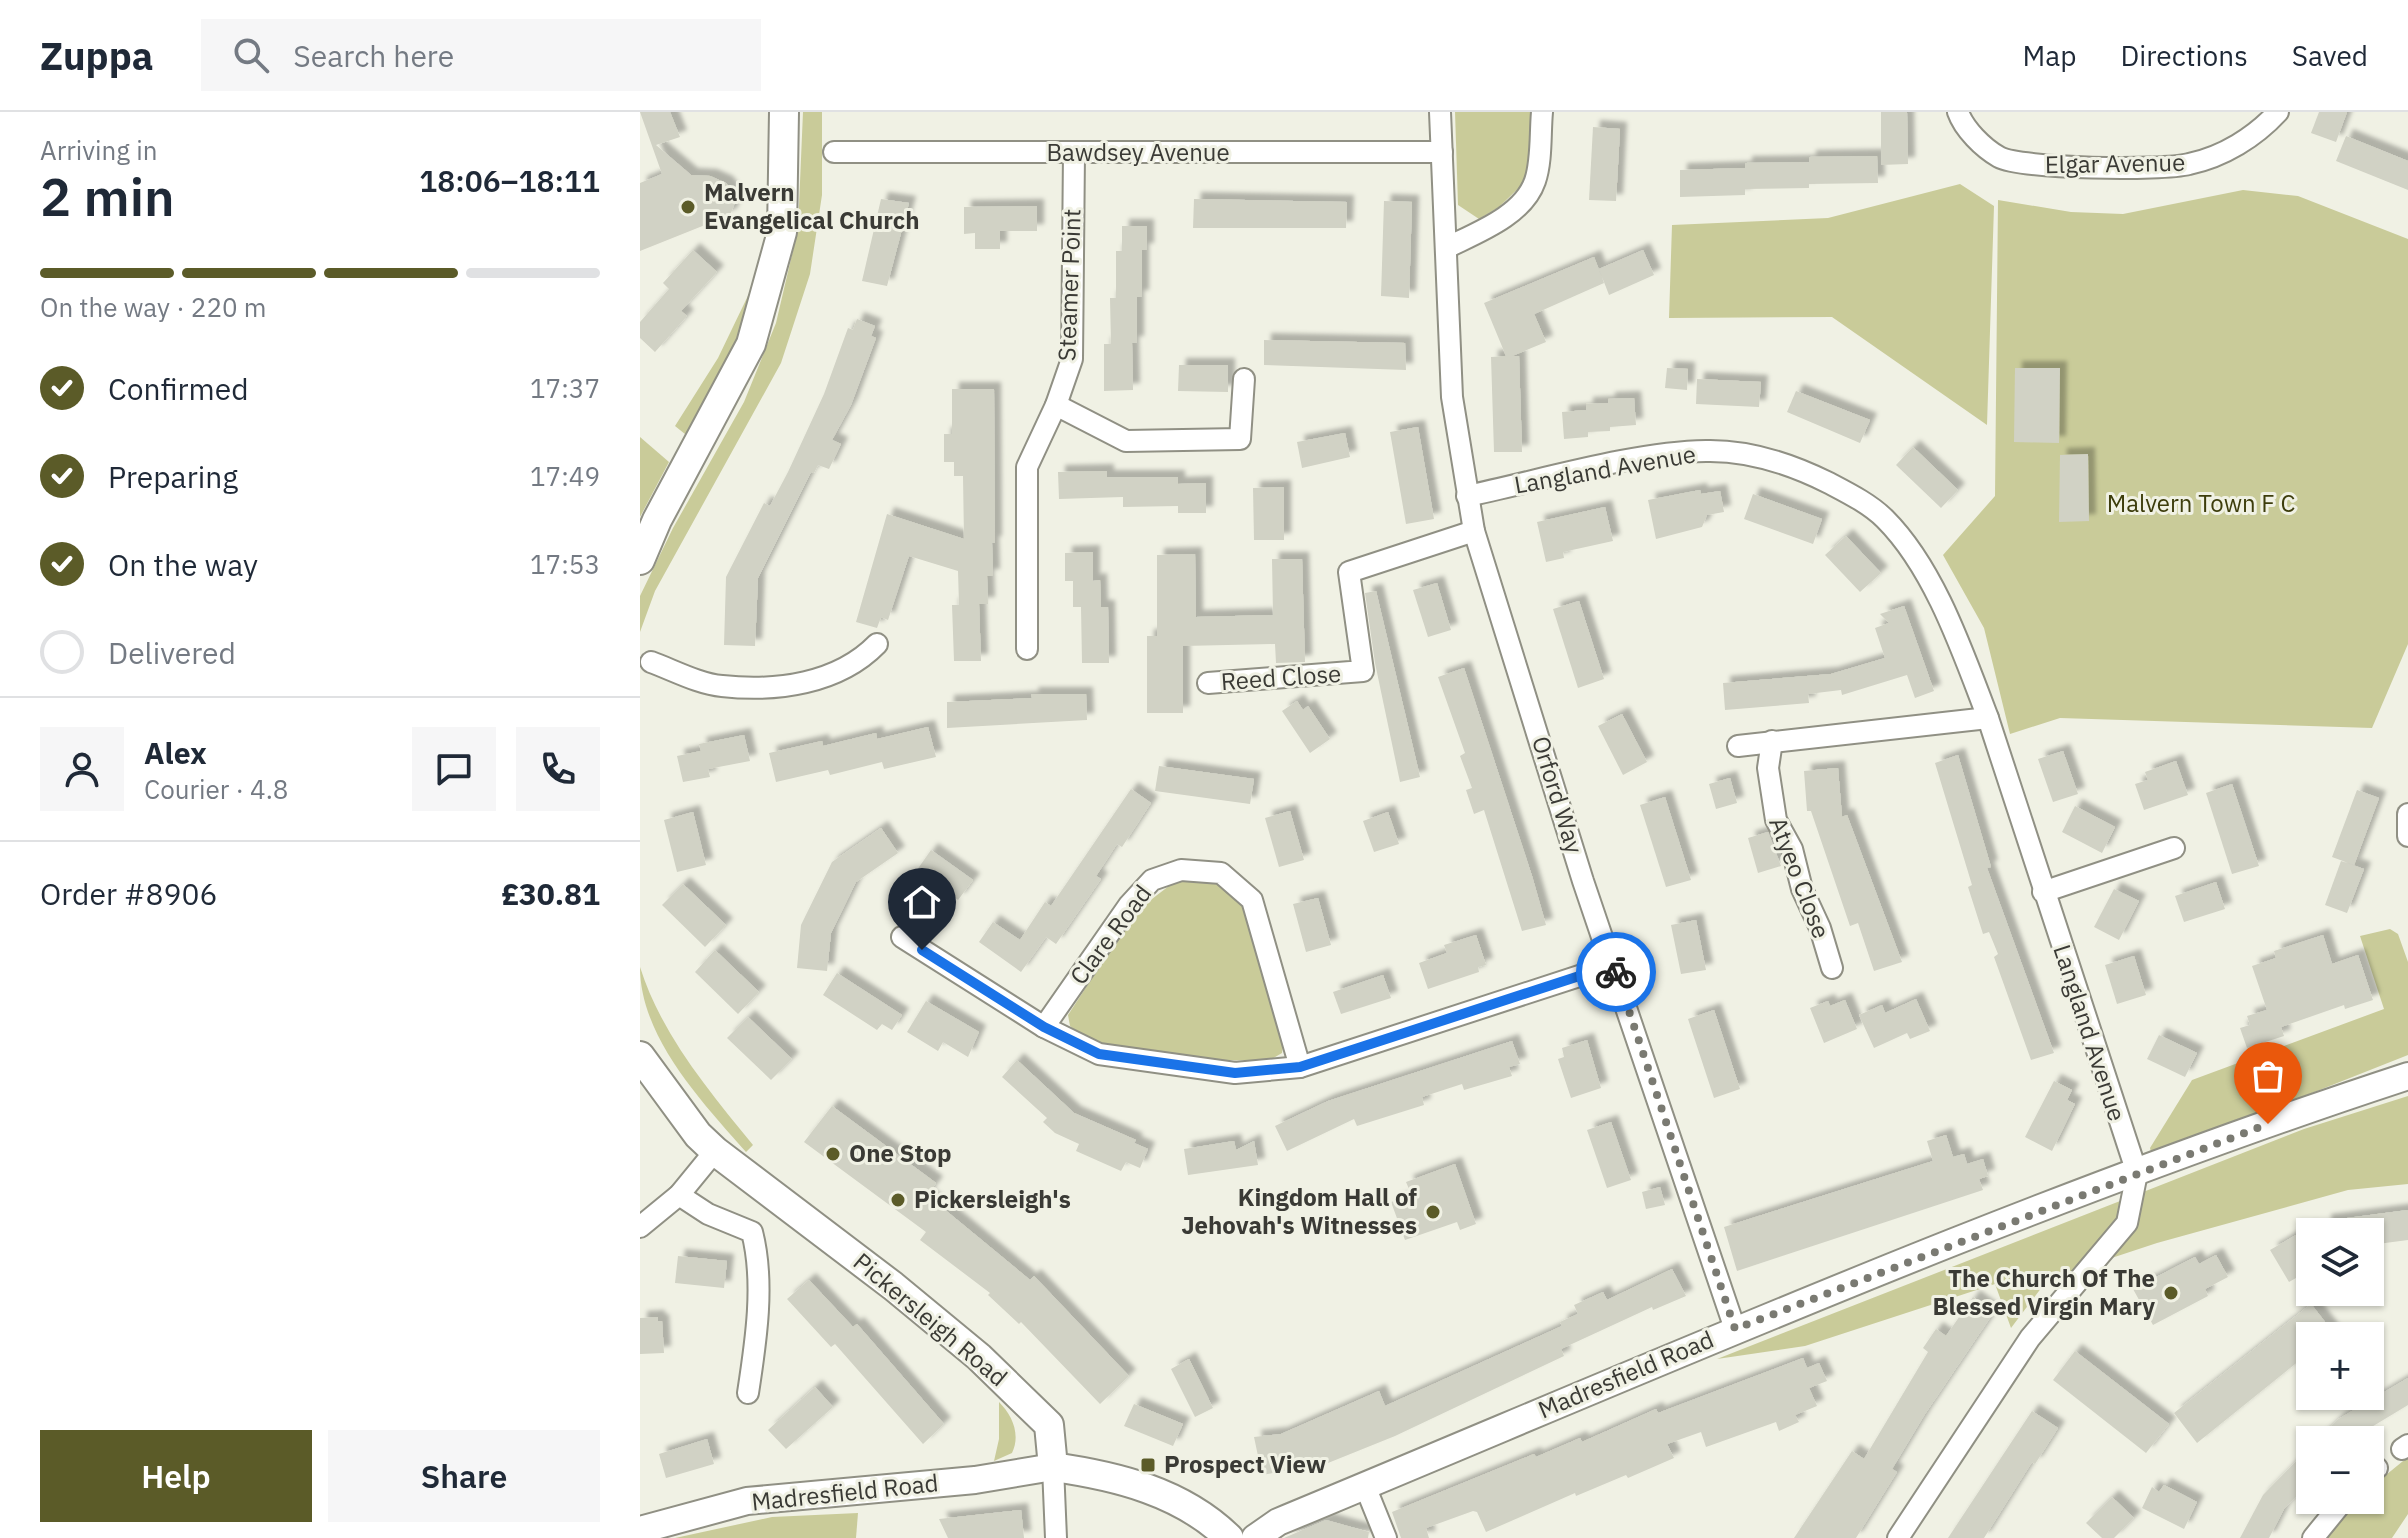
<!DOCTYPE html>
<meta charset="utf-8">
<style>
:root{--surface:#fff;--page:#f6f6f7;--text:#1f2937;--muted:#747a83;--line:#e0e1e3;--accent:#5b5b28}
body{margin:0;font-family:"IBM Plex Sans",sans-serif;background:var(--page);color:var(--text);height:100vh;display:flex;flex-direction:column;font-size:30px;white-space:nowrap}
*{box-sizing:border-box;margin:0}
p{font-size:26px;color:var(--muted)}
.icon{flex:none;width:44px;height:44px;fill:none;stroke:currentColor;stroke-width:2;stroke-linecap:round;stroke-linejoin:round}
.map{position:relative;flex:1;overflow:hidden}
.drawer{display:flex;flex-direction:column;background:var(--surface);width:640px}
.drawer>*{flex:none}
.fabs{position:absolute;left:1656px;top:1106px;display:grid;gap:16px}
.fabs a{display:grid;place-items:center;width:88px;height:88px;border-radius:0px;background:var(--surface);box-shadow:0 2px 6px #0004;font-size:40px}
.pin{position:absolute;display:grid;place-items:center;width:68px;height:68px;color:#fff;margin:-82px -34px;border-radius:50% 50% 50% 0;rotate:-45deg;box-shadow:0 0 8px #0007}
.pin .icon{rotate:45deg}
.courier{position:absolute;display:grid;place-items:center;width:80px;height:80px;margin:-40px;border:6px solid #1a73e8;border-radius:50%;background:#fff;color:#222;box-shadow:0 2px 10px #0007}
.overview em{font-style:normal;font-weight:600}
.overview div{display:flex;flex-direction:column-reverse}
.overview{display:flex;align-items:center;justify-content:space-between;height:136px;padding:0 40px}
h1{font-size:52px;font-weight:600;line-height:60px}
.bar{display:grid;grid-template-columns:repeat(4,1fr);gap:12px 8px;align-content:center;height:96px;padding:0 40px}
.bar i{height:10px;border-radius:6px;background:var(--line)}
.bar .active{background:var(--accent)}
.bar p{grid-column:span 4}
.line{display:flex;align-items:center;gap:20px;padding:0 40px;border-top:2px solid var(--line)}
.line div{flex:1}
.round{display:grid;place-items:center;flex:none;width:84px;height:84px;border-radius:0px;background:var(--page)}
ol{padding:0 40px;list-style:none}
li{display:flex;align-items:center;gap:24px;height:88px}
li p{margin-inline-start:auto}
li .icon{padding:8px;border-radius:50%;background:var(--accent);color:#fff;stroke-width:4}
li:last-child{color:var(--muted)}
li i{width:44px;height:44px;border:4px solid var(--line);border-radius:50%}
.primary-button{display:flex;gap:16px;margin-top:auto;padding:16px 40px}
.primary-button a{flex:1;height:92px;border-radius:0px;background:var(--accent);color:#fff;font-size:32px;font-weight:600;line-height:92px;text-align:center}
.primary-button a+a{background:var(--page);color:var(--text)}
header{display:flex;align-items:center;gap:48px;box-sizing:border-box;height:112px;padding:0 40px;background:var(--surface);border-bottom:2px solid var(--line)}
header strong{font-size:38px}
nav{display:flex;gap:44px;margin-inline-start:auto;font-size:28px}
.search{width:560px;height:72px;background:var(--page);display:flex;align-items:center;gap:20px;box-sizing:border-box;padding:0 28px;border-radius:0px;color:var(--muted);font-size:30px}
main{display:flex;flex:1;min-height:0}
.map>svg:first-child{display:block}
</style>
<header>
<strong>Zuppa</strong>
<div class="search"><svg class="icon" aria-label="search" viewBox="0 0 24 24"><circle cx="10" cy="10" r="6"/><path d="M15 15l6 6"/></svg>Search here</div>
<nav><a>Map</a><a>Directions</a><a>Saved</a></nav>
</header>
<main>
<section class="drawer">
<div class="overview"><div><h1>2 min</h1><p>Arriving in</p></div><em>18:06–18:11</em></div>
<div class="bar"><i class="active"></i><i class="active"></i><i class="active"></i><i></i><p>On the way · 220 m</p></div>
<ol>
<li><svg class="icon" aria-label="check" viewBox="0 0 24 24"><path d="M5 12l5 5 9-10"/></svg>Confirmed<p>17:37</p></li>
<li><svg class="icon" aria-label="check" viewBox="0 0 24 24"><path d="M5 12l5 5 9-10"/></svg>Preparing<p>17:49</p></li>
<li><svg class="icon" aria-label="check" viewBox="0 0 24 24"><path d="M5 12l5 5 9-10"/></svg>On the way<p>17:53</p></li>
<li><i></i>Delivered</li>
</ol>
<div class="line" style="height:144px"><a class="round"><svg class="icon" aria-label="person" viewBox="0 0 24 24"><circle cx="12" cy="8" r="4"/><path d="M4 21q1-7 8-7t8 7"/></svg></a><div><b>Alex</b><p>Courier · 4.8</p></div><a class="round"><svg class="icon" aria-label="chat" viewBox="0 0 24 24"><path d="M4 5h16v11H9l-5 4z"/></svg></a><a class="round"><svg class="icon" aria-label="phone" viewBox="0 0 24 24"><path d="M5 4h4l2 5-3 2q2 4 5 5l2-3 5 2v4C11 20 4 13 5 4z"/></svg></a></div>
<div class="line" style="height:104px"><div>Order #8906</div><b>£30.81</b></div>
<div class="primary-button"><a>Help</a><a>Share</a></div>
</section>
<div class="map">
<svg width="1768" height="1426" viewBox="0 0 1768 1426">
<defs>
<filter id="shadow"><feDropShadow dx="7" dy="-7" stdDeviation="2" flood-color="#0004"/></filter>
</defs>
<rect width="100%" height="100%" fill="#f0f1e4"/>
<g fill="#c9cb99">
<polygon points="163,0 182,0 182,83 170,162 141,251 15,479 0,520 0,484 33,416 104,290 136,211 158,117"/>
<polygon points="815,0 895,0 888,67 859,95 839,107 818,93"/>
<polygon points="1320,72 1354,94 1347,313 1192,205 1029,206 1032,113 1188,106"/>
<polygon points="1603,78 1658,84 1768,127 1768,532 1732,616 1420,606 1370,622 1344,516 1303,443 1355,384 1358,88 1431,100 1483,102"/>
<polygon points="117,165 92,254 50,326 35,314 78,246"/>
<polygon points="0,325 29,350 0,405"/>
<path d="M538 767 575 770 601 787 644 928 642 941 630 948C577 949 471 948 430 914L428 903 495 800Z"/>
<polygon points="1750,817 1758,822 1768,850 1768,943 1512,1044 1510,1036 1552,968 1744,897 1720,824"/>
<path d="M0 855C21 922 69 979 113 1033L106 1040C62 990 0 925 0 855Z"/>
<polygon points="1768,984 1768,1072 1708,1078 1517,1131 1408,1167 1371,1216 1355,1172 1165,1234 1077,1247 1664,1017"/>
<path d="M359 1290C372 1303 381 1322 372 1341L354 1349 359 1327Z"/>
<polygon points="1768,1345 1768,1402 1752,1426 1685,1426 1716,1388 1730,1388 1730,1376"/>
<polygon points="218,1401 216,1426 35,1426 132,1405"/>
</g>
<g fill="#d1d2c5" filter="url(#shadow)">
<polygon points="0,0 30,0 40,25 16,33 51,63 70,64 86,71 97,86 90,103 0,139 0,71 22,62"/>
<polygon points="1241,0 1267,0 1268,52 1241,53"/>
<polygon points="1679,0 1707,0 1696,30 1671,21"/>
<polygon points="953,15 980,17 976,89 949,88"/>
<polygon points="1706,24 1768,49 1768,78 1696,49"/>
<polygon points="1237,44 1238,71 1169,72 1169,76 1105,77 1105,83 1040,85 1040,58 1105,56 1105,51 1169,50 1169,45"/>
<polygon points="241,87 269,91 247,174 222,169"/>
<polygon points="554,87 707,90 706,116 553,116"/>
<polygon points="744,89 772,90 769,186 741,184"/>
<polygon points="397,94 397,119 360,119 360,137 335,137 335,121 324,122 324,95"/>
<polygon points="482,114 507,114 507,138 502,138 502,185 497,185 497,231 492,231 493,278 464,279 464,232 471,232 470,186 476,186 476,139 482,139"/>
<polygon points="53,138 77,160 41,199 47,204 15,240 0,226 0,210 29,177 23,171"/>
<polygon points="1003,138 1014,163 969,183 959,157"/>
<polygon points="954,145 964,171 894,202 906,230 872,244 879,244 882,340 854,340 851,245 866,244 844,191"/>
<polygon points="217,207 235,214 231,224 236,226 211,293 192,328 201,332 189,357 178,353 174,361 171,360 118,466 115,534 84,533 86,465 124,391 130,394 148,360 184,282 208,216 213,218"/>
<polygon points="624,228 765,231 766,258 624,253"/>
<polygon points="539,253 588,253 588,280 538,279"/>
<polygon points="1027,256 1048,257 1047,278 1025,276"/>
<polygon points="1375,256 1420,256 1419,331 1374,330"/>
<polygon points="1057,267 1121,270 1119,295 1056,292"/>
<polygon points="312,277 354,277 355,431 352,431 353,464 347,464 348,492 339,492 341,549 314,549 312,493 319,493 318,459 269,444 248,508 241,505 237,516 216,510 247,402 324,427 323,364 314,364 314,350 304,350 304,322 312,322"/>
<polygon points="1156,279 1230,308 1220,331 1147,300"/>
<polygon points="994,286 996,313 970,315 970,319 948,320 948,325 924,327 922,300 946,298 946,292 968,291 968,287"/>
<polygon points="778,315 794,407 766,412 750,320"/>
<polygon points="705,321 710,345 662,356 657,330"/>
<polygon points="1273,335 1318,378 1301,396 1256,353"/>
<polygon points="1448,342 1449,409 1419,410 1420,343"/>
<polygon points="467,359 467,365 538,365 538,372 566,371 566,401 538,401 538,394 483,395 483,385 419,387 418,360"/>
<polygon points="644,375 644,428 614,428 613,376"/>
<polygon points="1060,378 1061,382 1080,379 1084,400 1067,403 1062,415 1016,427 1008,388"/>
<polygon points="1113,382 1182,407 1173,432 1104,407"/>
<polygon points="965,395 973,429 923,440 924,446 906,450 897,410"/>
<polygon points="1206,424 1241,461 1220,480 1185,443"/>
<polygon points="453,440 453,469 460,468 461,495 468,495 469,551 442,551 441,495 433,495 433,469 425,469 425,441"/>
<polygon points="555,442 556,505 633,503 632,447 662,447 665,550 636,551 635,532 543,534 543,601 507,601 507,524 517,524 517,443"/>
<polygon points="797,471 811,518 788,525 773,478"/>
<polygon points="736,479 780,665 760,670 735,551 725,481"/>
<polygon points="939,489 964,567 938,576 913,497"/>
<polygon points="1264,494 1294,579 1275,586 1267,563 1202,583 1201,578 1168,582 1169,591 1085,598 1083,571 1191,562 1245,546 1235,516 1249,511 1240,502"/>
<polygon points="824,556 892,764 906,813 882,819 844,698 834,702 826,678 832,676 820,644 825,641 798,565"/>
<polygon points="391,582 446,582 447,608 307,616 307,590 392,586"/>
<polygon points="657,589 663,598 668,594 690,627 670,641 642,599"/>
<polygon points="982,602 1007,650 983,663 958,614"/>
<polygon points="288,615 296,645 244,657 242,650 190,663 188,658 136,670 129,641 182,629 183,634 236,621 237,627"/>
<polygon points="104,623 110,649 68,657 70,665 43,670 37,644 61,639 59,632"/>
<polygon points="1423,639 1438,682 1413,690 1398,647"/>
<polygon points="1318,643 1351,755 1347,756 1414,941 1391,948 1354,845 1358,842 1349,820 1343,822 1328,775 1332,773 1295,651"/>
<polygon points="1536,649 1548,683 1504,698 1495,672 1508,668 1505,660"/>
<polygon points="519,654 614,667 610,692 515,679"/>
<polygon points="1198,656 1202,705 1207,703 1262,850 1234,859 1218,811 1210,814 1171,699 1167,699 1164,659"/>
<polygon points="1090,666 1097,691 1076,697 1069,672"/>
<polygon points="1592,672 1619,754 1592,762 1566,681"/>
<polygon points="491,677 511,691 482,735 477,732 456,764 461,767 416,832 406,825 381,860 339,830 353,810 380,828 405,790 411,794"/>
<polygon points="1717,678 1739,686 1714,753 1692,745"/>
<polygon points="1025,685 1051,768 1026,775 1000,693"/>
<polygon points="1435,694 1475,715 1462,741 1422,720"/>
<polygon points="650,699 664,748 639,755 625,706"/>
<polygon points="53,700 66,753 37,760 24,708"/>
<polygon points="748,700 759,732 734,740 723,709"/>
<polygon points="241,716 258,741 216,770 191,821 187,859 157,856 161,813 192,750"/>
<polygon points="1128,720 1141,754 1118,761 1108,726"/>
<polygon points="291,738 333,768 318,788 277,758"/>
<polygon points="1701,749 1724,757 1707,801 1685,793"/>
<polygon points="1576,770 1585,797 1544,810 1535,784"/>
<polygon points="43,772 86,813 65,835 22,793"/>
<polygon points="1474,777 1499,789 1479,828 1454,815"/>
<polygon points="678,786 691,833 666,840 653,792"/>
<polygon points="1056,808 1066,858 1041,862 1031,813"/>
<polygon points="836,823 846,853 838,855 839,860 788,877 779,851 807,841 804,833"/>
<polygon points="1683,823 1692,852 1718,843 1733,888 1705,897 1704,893 1641,915 1644,924 1607,936 1600,916 1610,913 1607,904 1627,898 1612,854 1636,846 1634,839"/>
<polygon points="75,838 119,880 98,902 55,860"/>
<polygon points="1494,844 1506,883 1477,892 1465,853"/>
<polygon points="197,861 262,903 252,918 242,912 237,918 183,883"/>
<polygon points="743,863 751,886 701,902 693,880"/>
<polygon points="1276,887 1290,919 1270,927 1267,921 1234,936 1219,903 1242,893 1245,901"/>
<polygon points="1205,888 1217,917 1184,931 1170,896 1188,889 1190,894"/>
<polygon points="286,889 339,920 328,945 303,930 298,939 267,920"/>
<polygon points="1074,898 1100,977 1074,986 1048,907"/>
<polygon points="108,905 152,947 131,968 87,926"/>
<polygon points="1519,923 1557,941 1545,965 1507,947"/>
<polygon points="947,928 961,976 931,986 918,947 924,945 922,936"/>
<polygon points="872,929 880,952 869,955 872,964 824,978 822,972 782,985 784,993 717,1014 714,1007 647,1039 635,1014 688,989"/>
<polygon points="377,948 434,1001 496,1028 494,1031 508,1037 500,1056 486,1050 481,1059 436,1039 439,1032 415,1021 403,1010 407,1006 362,965"/>
<polygon points="1414,969 1432,978 1427,988 1435,992 1412,1039 1385,1025"/>
<polygon points="192,994 296,1071 287,1083 390,1168 394,1164 489,1264 460,1292 381,1210 379,1212 348,1183 350,1181 280,1128 286,1120 164,1030"/>
<polygon points="971,1010 991,1068 967,1076 947,1018"/>
<polygon points="1306,1023 1313,1045 1324,1042 1327,1052 1343,1047 1348,1064 1339,1067 1343,1078 1097,1159 1084,1115 1293,1049 1287,1029"/>
<polygon points="594,1029 596,1038 614,1029 618,1053 548,1063 544,1037"/>
<polygon points="815,1052 836,1112 820,1118 817,1110 765,1128 751,1090 772,1084 766,1070"/>
<polygon points="1020,1075 1025,1093 1006,1097 1002,1080"/>
<polygon points="1768,1098 1768,1128 1730,1133 1730,1120 1685,1120 1684,1109"/>
<polygon points="1670,1115 1670,1158 1649,1170 1630,1138"/>
<polygon points="1576,1143 1588,1165 1565,1177 1568,1184 1513,1213 1493,1177 1555,1145 1559,1152"/>
<polygon points="38,1144 87,1149 84,1176 35,1171"/>
<polygon points="1032,1157 1046,1184 1013,1198 1012,1195 921,1237 924,1244 755,1324 688,1351 622,1363 614,1325 641,1322 739,1279 745,1294 922,1214 920,1210 938,1202 934,1193 963,1180 967,1188"/>
<polygon points="169,1168 213,1215 217,1212 304,1312 283,1332 195,1232 191,1235 147,1187"/>
<polygon points="1333,1185 1354,1200 1285,1302 1252,1357 1257,1360 1216,1426 1154,1426 1212,1339 1224,1347 1288,1240 1283,1236 1296,1217 1306,1224"/>
<polygon points="1671,1192 1696,1224 1670,1224 1670,1240 1557,1331 1534,1301"/>
<polygon points="18,1205 18,1209 22,1209 24,1241 0,1242 0,1206"/>
<polygon points="1435,1239 1529,1312 1506,1341 1413,1268"/>
<polygon points="1163,1246 1167,1256 1179,1251 1187,1269 1169,1276 1177,1294 1155,1303 1159,1310 1139,1319 1136,1310 1066,1335 1061,1320 1027,1332 1034,1346 988,1366 986,1363 936,1384 935,1381 846,1420 837,1400 833,1399 786,1416 789,1426 761,1426 752,1400 894,1342 896,1345 940,1326 942,1330 1016,1297 1018,1301"/>
<polygon points="549,1247 573,1296 555,1305 531,1257"/>
<polygon points="1768,1266 1768,1293 1710,1328 1677,1328 1697,1308"/>
<polygon points="175,1275 193,1295 146,1337 128,1318"/>
<polygon points="494,1292 543,1312 533,1334 484,1314"/>
<polygon points="1392,1299 1418,1316 1395,1352 1392,1350 1344,1426 1308,1426"/>
<polygon points="67,1327 74,1352 26,1366 19,1342"/>
<polygon points="1670,1335 1670,1371 1644,1397 1629,1426 1600,1426 1623,1383"/>
<polygon points="1524,1373 1557,1390 1544,1417 1502,1396 1512,1375 1519,1380"/>
<polygon points="1472,1385 1494,1406 1474,1426 1462,1426 1446,1411"/>
<polygon points="381,1398 384,1426 308,1426 299,1407"/>
<polygon points="686,1408 729,1420 728,1426 644,1426"/>
</g>
<g fill="none" stroke-linecap="round" stroke-linejoin="round">
<g stroke="#909084" stroke-width="24">
<g id="minor">
<polyline points="800,0 812,285 834,419 943,769 1095,1217"/>
<path d="M1318 0C1324 17 1343 36 1359 45 1381 57 1522 59 1549 52 1583 45 1615 25 1638 0"/>
<polyline points="194,40 802,40"/>
<path d="M806 136C836 121 883 104 895 69 902 49 900 21 902 0"/>
<polyline points="416,293 486,329 600,327 604,267"/>
<path d="M827 384C899 369 994 340 1066 339 1109 338 1151 352 1189 371 1208 381 1230 392 1245 407 1295 457 1323 541 1348 606L1497 1061 1487 1111 1390 1226 1258 1426"/>
<polyline points="387,537 387,355 416,293 432,247 434,41"/>
<path d="M11 550C33 558 59 572 82 574 136 580 198 572 237 532"/>
<polyline points="568,571 723,559 709,460 834,419"/>
<polyline points="1132,629 1128,656 1136,708 1152,737 1162,777 1180,816 1192,856"/>
<polyline points="1098,634 1348,606"/>
<polyline points="1768,702 1768,724"/>
<polyline points="1403,780 1534,736"/>
<polyline points="262,825 404,915 459,942 595,961 660,955 973,853"/>
<polyline points="404,915 489,793 512,768 541,758 581,761 612,788 660,955"/>
<path d="M39 1083 68 1102 112 1120C125 1170 116 1229 108 1281"/>
<polyline points="0,1115 39,1083 75,1039"/>
<polyline points="1762,1337 1768,1333"/>
<polyline points="413,1355 416,1426"/>
<polyline points="1730,1362 1737,1356"/>
<polyline points="725,1374 746,1426"/>
<polyline points="1673,1426 1704,1388"/>
</g>
</g>
<g stroke="#909084" stroke-width="30">
<g id="tertiary">
<polyline points="0,1418 107,1389 335,1368 413,1355"/>
<path d="M615 1426 638 1410C1012 1255 1383 1090 1768 964"/>
</g>
</g>
<g stroke="#909084" stroke-width="32">
<g id="secondary">
<polyline points="0,448 17,408 111,232 142,120 144,0"/>
<path d="M0 944 58 1023 75 1039 253 1174 339 1245 409 1313 413 1355C477 1364 542 1380 589 1426"/>
</g>
</g>
<use href="#minor" stroke="#fff" stroke-width="20"/>
<use href="#tertiary" stroke="#fff" stroke-width="26"/>
<use href="#secondary" stroke="#fff" stroke-width="28"/>
</g>
<g fill="none" stroke-linecap="round" stroke-linejoin="round">
<polyline stroke="#7a7a72" stroke-width="8" stroke-dasharray="0 14.4" points="976,860 1095,1217 1628,1012"/>
<polyline stroke="#1a73e8" stroke-width="10" points="282,838 404,915 459,942 595,961 660,955 973,853 976,860"/>
</g>
<g fill="#5b5b28" stroke="#f0f1e4" stroke-width="3">
<circle cx="48" cy="95" r="8"/>
<circle cx="193" cy="1042" r="8"/>
<circle cx="258" cy="1088" r="8"/>
<circle cx="793" cy="1100" r="8"/>
<circle cx="1531" cy="1181" r="8"/>
<rect x="500" y="1345" width="16" height="16" rx="4"/>
</g>
<g text-anchor="middle" stroke-width="6" stroke-linejoin="round" paint-order="stroke">
<g font-size="24" fill="#3a3a35" stroke="#f0f1e4">
<text x="498" y="49">Bawdsey Avenue</text>
<text transform="translate(1475 52) rotate(-1)" y="8">Elgar Avenue</text>
<text transform="translate(430 173) rotate(-88)" y="8">Steamer Point</text>
<text transform="translate(965 358) rotate(-10)" y="8">Langland Avenue</text>
<text transform="translate(641 566) rotate(-4)" y="8">Reed Close</text>
<text transform="translate(917 683) rotate(73)" y="8">Orford Way</text>
<text transform="translate(1159 766) rotate(69)" y="8">Atyeo Close</text>
<text transform="translate(471 823) rotate(-53)" y="8">Clare Road</text>
<text transform="translate(1449 921) rotate(72)" y="8">Langland Avenue</text>
<text transform="translate(290 1208) rotate(40)" y="8">Pickersleigh Road</text>
<text transform="translate(986 1263) rotate(-23)" y="8">Madresfield Road</text>
<text transform="translate(205 1381) rotate(-6)" y="8">Madresfield Road</text>
</g>
<g font-size="24" font-weight="bold" fill="#3a3a35" stroke="#f0f1e4" text-anchor="start">
<text x="64" y="89">Malvern<tspan x="64" dy="28">Evangelical Church</tspan></text>
<text x="209" y="1050">One Stop</text>
<text x="777" y="1094" text-anchor="end">Kingdom Hall of<tspan x="777" dy="28">Jehovah's Witnesses</tspan></text>
<text x="274" y="1096">Pickersleigh's</text>
<text x="1515" y="1175" text-anchor="end">The Church Of The<tspan x="1515" dy="28">Blessed Virgin Mary</tspan></text>
<text x="524" y="1361">Prospect View</text>
</g>
<g font-size="24" fill="#3d3d0c" stroke="#f0f1e4">
<text x="1561" y="400">Malvern Town F C</text>
</g>
</g>
</svg>
<div class="fabs">
<a><svg class="icon" aria-label="layers" viewBox="0 0 24 24"><path d="M12 4l9 5-9 5-9-5zM3 14l9 5 9-5"/></svg></a>
<a>+</a>
<a>−</a>
</div>
<div class="pin" style="left:1628px;top:1012px;background:#ea580c"><svg class="icon" aria-label="bag" viewBox="0 0 24 24"><path d="M5 8h14l-1 12H6zM9 8a3 3 0 0 1 6 0"/></svg></div>
<div class="pin" style="left:282px;top:838px;background:#1f2937"><svg class="icon" aria-label="home" viewBox="0 0 24 24"><path d="M3 11l9-7 9 7M6 9v11h12V9"/></svg></div>
<div class="courier" style="left:976px;top:860px"><svg class="icon" aria-label="bike" viewBox="0 0 24 24"><circle cx="6" cy="16" r="4"/><circle cx="18" cy="16" r="4"/><path d="M6 16l4-8h5l3 8M10 8l3 8H6M13 5h3"/></svg></div>
</div>
</main>
